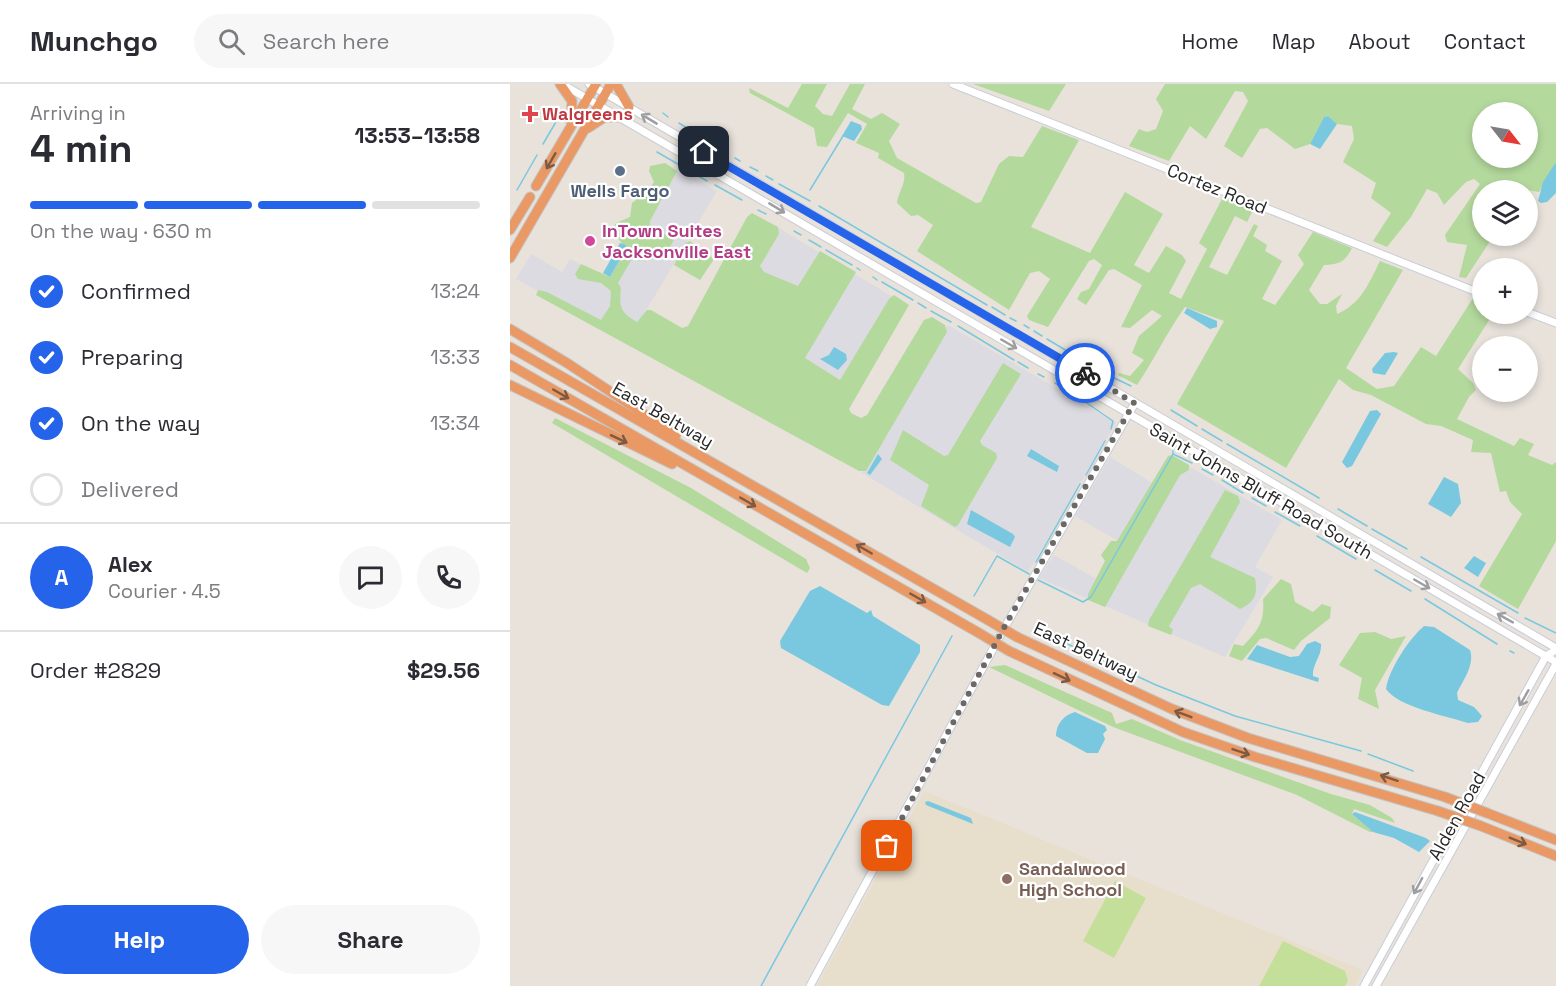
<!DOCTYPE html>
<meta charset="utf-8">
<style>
:root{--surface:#fff;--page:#f7f7f7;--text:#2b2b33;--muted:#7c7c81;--line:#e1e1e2;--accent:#2563eb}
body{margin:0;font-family:"Space Grotesk",sans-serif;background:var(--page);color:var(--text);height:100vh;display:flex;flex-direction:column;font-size:22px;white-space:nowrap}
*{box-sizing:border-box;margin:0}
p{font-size:20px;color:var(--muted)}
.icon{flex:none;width:33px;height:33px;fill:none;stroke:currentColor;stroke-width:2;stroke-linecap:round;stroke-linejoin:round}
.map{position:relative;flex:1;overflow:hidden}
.panel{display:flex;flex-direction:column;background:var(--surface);width:510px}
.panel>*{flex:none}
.needle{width:39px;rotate:121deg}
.buttons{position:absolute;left:962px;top:18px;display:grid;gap:12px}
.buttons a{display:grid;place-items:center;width:66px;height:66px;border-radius:50%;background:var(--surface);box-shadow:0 3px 9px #0003;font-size:30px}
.pin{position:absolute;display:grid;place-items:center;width:51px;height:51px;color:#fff;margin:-26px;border-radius:12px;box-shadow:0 3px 9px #0006}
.courier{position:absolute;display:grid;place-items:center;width:60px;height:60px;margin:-30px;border:4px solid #2563eb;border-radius:50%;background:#fff;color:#222;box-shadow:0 2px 8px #0007}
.summary em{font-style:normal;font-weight:800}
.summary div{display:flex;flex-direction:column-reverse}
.summary{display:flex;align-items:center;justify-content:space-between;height:102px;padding:0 30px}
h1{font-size:39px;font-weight:800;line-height:45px}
.bar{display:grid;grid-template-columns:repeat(4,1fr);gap:9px 6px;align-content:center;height:72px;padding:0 30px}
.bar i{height:8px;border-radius:4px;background:var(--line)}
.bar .on{background:var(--accent)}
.bar p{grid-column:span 4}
.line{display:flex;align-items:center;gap:15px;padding:0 30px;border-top:2px solid var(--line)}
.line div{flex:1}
.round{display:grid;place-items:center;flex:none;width:63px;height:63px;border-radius:32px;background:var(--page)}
ol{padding:0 30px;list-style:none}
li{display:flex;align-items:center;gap:18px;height:66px}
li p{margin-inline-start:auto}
li .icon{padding:6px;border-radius:50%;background:var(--accent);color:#fff;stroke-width:4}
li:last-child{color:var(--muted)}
li i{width:33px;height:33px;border:3px solid var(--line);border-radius:50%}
.button{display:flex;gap:12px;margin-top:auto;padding:12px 30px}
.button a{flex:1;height:69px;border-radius:36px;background:var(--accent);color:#fff;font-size:24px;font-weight:800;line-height:69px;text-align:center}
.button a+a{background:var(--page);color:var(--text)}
header{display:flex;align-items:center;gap:36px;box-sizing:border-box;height:84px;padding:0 30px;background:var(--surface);border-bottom:2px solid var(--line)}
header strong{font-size:28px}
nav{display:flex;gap:33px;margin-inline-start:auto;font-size:21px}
.search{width:420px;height:54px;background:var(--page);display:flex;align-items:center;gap:15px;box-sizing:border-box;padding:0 21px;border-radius:33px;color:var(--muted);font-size:22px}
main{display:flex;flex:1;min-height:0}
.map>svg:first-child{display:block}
</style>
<header>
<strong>Munchgo</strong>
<div class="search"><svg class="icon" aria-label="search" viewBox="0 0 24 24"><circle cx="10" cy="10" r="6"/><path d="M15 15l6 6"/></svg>Search here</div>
<nav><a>Home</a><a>Map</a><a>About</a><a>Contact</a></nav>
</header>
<main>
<section class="panel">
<div class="summary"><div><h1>4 min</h1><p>Arriving in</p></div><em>13:53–13:58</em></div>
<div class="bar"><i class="on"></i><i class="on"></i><i class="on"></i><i></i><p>On the way · 630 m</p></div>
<ol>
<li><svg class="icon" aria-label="check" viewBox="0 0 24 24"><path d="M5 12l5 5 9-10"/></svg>Confirmed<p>13:24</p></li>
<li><svg class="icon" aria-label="check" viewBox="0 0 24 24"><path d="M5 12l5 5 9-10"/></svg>Preparing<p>13:33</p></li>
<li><svg class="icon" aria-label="check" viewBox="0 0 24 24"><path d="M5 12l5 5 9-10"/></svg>On the way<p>13:34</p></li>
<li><i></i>Delivered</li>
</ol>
<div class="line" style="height:108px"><b class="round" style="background:var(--accent);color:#fff">A</b><div><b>Alex</b><p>Courier · 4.5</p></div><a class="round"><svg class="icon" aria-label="chat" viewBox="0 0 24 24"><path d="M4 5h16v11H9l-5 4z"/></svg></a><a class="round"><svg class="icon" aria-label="phone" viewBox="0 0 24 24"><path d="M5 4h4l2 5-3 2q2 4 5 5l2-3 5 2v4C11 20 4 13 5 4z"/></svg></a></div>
<div class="line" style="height:78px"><div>Order #2829</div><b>$29.56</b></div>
<div class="button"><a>Help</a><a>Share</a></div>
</section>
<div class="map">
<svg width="1046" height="902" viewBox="0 0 1046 902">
<rect width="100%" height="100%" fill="#e8e2db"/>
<g fill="#dcdbe1">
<polygon points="168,84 207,107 119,255 6,195 21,170 52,188 60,175 102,198"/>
<polygon points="267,143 383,213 299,356 179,292"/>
<polygon points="438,241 606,339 518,488 352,389"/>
<polygon points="661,372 772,436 745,483 763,493 715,573 529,494 544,471 588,496 610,458 565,432 600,373 644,400"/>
</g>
<polygon fill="#e8decc" points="414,707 653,805 853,886 845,902 307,902"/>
<g fill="#b4d99d" fill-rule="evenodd">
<path d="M292 0H317L305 22 313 30 322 32 340 0H355L342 25 361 35 372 29 390 40 379 57 387 74 466 119 471 118 489 80 499 72 513 73 532 42 569 56 521 143 580 169 615 108 653 130 624 181 639 189 656 162 672 171 676 177 659 209 671 215 697 165 689 159 713 113 744 124 737 138 725 132 699 183 717 191 744 140 748 142 743 152 757 161 755 167 772 177 752 215 765 221 794 180 788 171 803 148 842 164C835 178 830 180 814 181L799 206 810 220H817L832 210 826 222 827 230C851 220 859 199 870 177L893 186 836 284 867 305 884 302 911 263 926 272 963 214 972 217V230H983L948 285 963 299 966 306 959 313 947 335 1004 362 1010 354 1024 360 1018 371 1042 381 1046 378V457L1008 525 969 502 1012 430 1000 418 996 407 990 408 981 369 961 368 963 356 931 342 916 340 861 311 843 306 829 295 776 384 667 320 714 237 675 223C657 248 644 276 627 301L608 291 609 289 620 292 634 276 622 269 629 252 652 232 642 226 620 244 611 243 632 201 604 185 599 186 576 221 567 215 571 208 579 205 592 181 584 175 579 177 538 243 519 236 517 232 540 195 529 187 520 189 499 226 407 167 423 141 408 131 401 132 387 119C388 108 396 101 394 89L368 74 369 69 346 59 357 40 338 29 317 63 307 62 304 44 240 9 239 4 278 24Z"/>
<polygon points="463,0 556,0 539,27"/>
<path d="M655 0H1046V78L1029 108 1004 104 1002 106H972V152H991L987 158 980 157 956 194 949 193 957 161 937 158 935 151 970 100 964 95 956 98 934 121 927 109 917 105 901 133 877 163 863 157 881 129 861 114 866 99 833 78 844 55 842 42 827 40 818 32 814 33 800 60 785 65 757 44 750 45 732 74 714 62 738 17 733 8 725 7 696 55 680 42 659 77 619 62 629 45 637 48 646 45 653 27 646 15ZM972 28H1017V74H972Z"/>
<path d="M155 79 167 87 140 137V142L164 156 154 173 130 177 123 173 108 199 111 204C109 223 110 228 127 238L137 226H141L172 244 178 242 237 133 242 129 268 143 269 150 250 182 254 188 288 202 310 167 346 188 295 274 330 296 379 215 384 211 399 221 339 325 341 329 351 334 357 331 414 236 422 233 435 241 437 248 356 387H349L26 211 28 206 37 208 91 236 100 222 101 207 91 199 68 195 65 190 71 180 100 193 116 165 102 146 106 139 120 133 122 119 137 108 144 98 139 87 140 82Z"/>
<polygon points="180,157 204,175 190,196 164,181 175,159"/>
<polygon points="493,279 511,290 470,357 472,361 486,369 487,374 448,441 445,443 411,422 419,401 380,376 393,346 434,372 438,371"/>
<polygon points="45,334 181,404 296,475 300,484 297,489 42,339"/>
<polygon points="662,371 679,381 679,386 670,391 595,523 578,516 578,510 595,477 591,471 601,457 607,457 658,372"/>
<path d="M715 406 728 412 730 418 700 473 745 494C748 510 745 518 730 525L690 500 681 504 659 542 663 546 661 551 638 542 639 536Z"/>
<path d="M771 495 781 500 785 518 803 528 812 520 821 523 820 534 791 557 784 566 756 554 750 555 732 577 719 572 724 560 733 562C748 546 755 538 753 515Z"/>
<polygon points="865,548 881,555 896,552 865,606 869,625 848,615 852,594 829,581 850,549"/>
<polygon points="495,581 602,629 606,640 622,635 670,656 821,710 860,721 882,734 885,739 844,725 842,730 863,748 860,748 787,711 603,643 479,583"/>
</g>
<g fill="#c4df9a">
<polygon points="605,797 636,814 604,874 573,857"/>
<polygon points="773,857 835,887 838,897 835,902 749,902"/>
</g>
<g fill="#79c8df">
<polygon points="818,32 827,40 810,65 800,60 814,33"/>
<polygon points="341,37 351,41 352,45 344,57 332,52"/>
<polygon points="1046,78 1046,109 1037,118 1031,119 1028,117 1033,98"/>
<polygon points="110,159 116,161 116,165 100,193 93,189"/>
<polygon points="677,224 707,237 707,243 700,245 674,229"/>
<polygon points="324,263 336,270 337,276 328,286 310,275 319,271"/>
<polygon points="884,268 888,269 875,291 863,289 862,285 875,269"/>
<polygon points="867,326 871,330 842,382 837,384 832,378 860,327"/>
<polygon points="521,365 549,382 547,388 517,372"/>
<polygon points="368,370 372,375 360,391 357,389"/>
<polygon points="934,393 948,400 951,419 941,433 918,420"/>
<polygon points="461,426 503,450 505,453 500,463 457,440"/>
<polygon points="964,472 976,479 968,493 954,484"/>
<polygon points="310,502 357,529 361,526 363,532 410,561 410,568 379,622 372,621 271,564 270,557 300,507"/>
<path d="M914 542 924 543 960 566C965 581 953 596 947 609L948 616 964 623 972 632 968 638 958 639C937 632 888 623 876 605 879 585 899 555 914 542Z"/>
<path d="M805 557 811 560C812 572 802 580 803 592L809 594 808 598 737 575 747 561 780 573 789 572 797 560Z"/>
<path d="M565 628 595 642 597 646 593 650 595 655 588 669H577L546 652C546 640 554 631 565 628Z"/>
<polygon points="418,717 461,734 463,740 416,721 415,718"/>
<polygon points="845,728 916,754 920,757 909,768 884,754 863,748 842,730"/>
</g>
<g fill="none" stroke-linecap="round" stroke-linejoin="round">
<g stroke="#79c8df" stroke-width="1.5">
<polyline points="153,29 158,33"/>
<polyline points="169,39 210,65"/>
<polyline points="33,60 50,31"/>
<polyline points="147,68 197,97"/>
<polyline points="225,74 230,77"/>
<polyline points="240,83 248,87"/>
<polyline points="256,92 263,96"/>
<polyline points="269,100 300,117"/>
<polyline points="205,101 232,116"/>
<polyline points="7,106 27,71"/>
<polyline points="300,106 333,52"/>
<polyline points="309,122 477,221"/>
<polyline points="248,126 256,130"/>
<polyline points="284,147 291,151"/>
<polyline points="299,156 311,163"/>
<polyline points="316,166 342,181"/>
<polyline points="347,184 350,186"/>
<polyline points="363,193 367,196"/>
<polyline points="372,198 403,216"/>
<polyline points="408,219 416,224"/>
<polyline points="482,223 495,231"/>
<polyline points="421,227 441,238"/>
<polyline points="500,234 506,237"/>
<polyline points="514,241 519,244"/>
<polyline points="448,242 504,276"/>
<polyline points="524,247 532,252"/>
<polyline points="537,255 562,270"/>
<polyline points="508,278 518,284"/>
<polyline points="577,279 597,290"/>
<polyline points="528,290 534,293"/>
<polyline points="602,293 621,302"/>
<polyline points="545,299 558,307"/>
<polyline points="568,313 603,337 601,345"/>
<polyline points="661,326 687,342"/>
<polyline points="692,345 712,357"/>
<polyline points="717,360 809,414"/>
<polyline points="663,367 663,370 682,379"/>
<polyline points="692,385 703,391"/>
<polyline points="576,391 595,357"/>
<polyline points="712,396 733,409"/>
<polyline points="742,414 756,422"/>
<polyline points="828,425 857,442"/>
<polyline points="765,428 790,442"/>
<polyline points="862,445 897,465"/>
<polyline points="807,452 846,475"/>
<polyline points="911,473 1008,529"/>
<polyline points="526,478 570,400"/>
<polyline points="865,486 901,507"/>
<polyline points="528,496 573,518 581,513 663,370"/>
<polyline points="464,512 487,472 519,490"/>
<polyline points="915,515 987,560"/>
<polyline points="1015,534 1046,549"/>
<polyline points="534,549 646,601 725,632 851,667"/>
<polyline points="1000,567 1004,569"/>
<polyline points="858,670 903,687"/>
<polyline points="251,902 442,552"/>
</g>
<g stroke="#c9cdd8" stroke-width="9">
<g id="secondary">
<polyline points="52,0 1046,578"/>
<polyline points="79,0 1046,564"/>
<polyline points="443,0 972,210"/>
<polyline points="1017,228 1046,239"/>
<polyline points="300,902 496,541 625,319"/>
<polyline points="854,902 1036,572 1046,566"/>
<polyline points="866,902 1046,580"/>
</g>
</g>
<g stroke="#c3c3c3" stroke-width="11">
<g id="highway">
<polyline points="50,0 62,17 61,38"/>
<polyline points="106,0 119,23"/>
<polyline points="78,44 95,33 109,33"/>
<polyline points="26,102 86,0"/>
<polyline points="0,146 20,113"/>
<polyline points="0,174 101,0"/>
<polyline points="0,245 57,279 166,351"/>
<polyline points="0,263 478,536"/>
<polyline points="0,281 469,549"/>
<polyline points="0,301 162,380"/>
<polyline points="507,553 662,625 738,654 935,713"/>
<polyline points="499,567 673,648 745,673 928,727"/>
<polyline points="977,729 1046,756"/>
<polyline points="971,742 1046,772"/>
</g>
</g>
<use href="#secondary" stroke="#fff" stroke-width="7"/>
<use href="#highway" stroke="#ea9964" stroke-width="9"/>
<g stroke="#c3c3c3" stroke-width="11" stroke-linecap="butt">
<g id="highway-bridge">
<polyline points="478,536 507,553"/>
<polyline points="469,549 499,567"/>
<polyline points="935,713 977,729"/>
<polyline points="928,727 971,742"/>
</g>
</g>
<use href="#highway-bridge" stroke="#ea9964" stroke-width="9"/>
</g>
<defs><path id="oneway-shaft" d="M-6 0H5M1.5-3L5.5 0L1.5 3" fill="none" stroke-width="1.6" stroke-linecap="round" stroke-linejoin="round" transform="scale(1.5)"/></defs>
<g stroke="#9e9e9e">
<use href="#oneway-shaft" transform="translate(139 35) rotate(-149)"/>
<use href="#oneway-shaft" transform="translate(267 124) rotate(31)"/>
<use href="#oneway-shaft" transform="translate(499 260) rotate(30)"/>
<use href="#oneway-shaft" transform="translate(912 500) rotate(30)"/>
<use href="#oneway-shaft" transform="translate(995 534) rotate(-151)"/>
<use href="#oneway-shaft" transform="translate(1014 614) rotate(120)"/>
<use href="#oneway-shaft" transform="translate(908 802) rotate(118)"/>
</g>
<g stroke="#7f5a42">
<use href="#oneway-shaft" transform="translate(41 77) rotate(120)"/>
<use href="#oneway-shaft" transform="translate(51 310) rotate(30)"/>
<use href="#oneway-shaft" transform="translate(109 355) rotate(25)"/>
<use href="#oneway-shaft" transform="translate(238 418) rotate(30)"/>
<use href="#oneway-shaft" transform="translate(354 465) rotate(-150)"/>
<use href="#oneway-shaft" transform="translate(408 514) rotate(30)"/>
<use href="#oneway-shaft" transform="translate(552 593) rotate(25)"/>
<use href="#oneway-shaft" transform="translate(673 630) rotate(-159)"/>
<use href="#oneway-shaft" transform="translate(731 668) rotate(19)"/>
<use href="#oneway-shaft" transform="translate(879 694) rotate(-162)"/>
<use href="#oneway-shaft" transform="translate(1008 757) rotate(22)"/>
</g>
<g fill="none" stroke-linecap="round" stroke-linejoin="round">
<polyline stroke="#6b6866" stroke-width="6" stroke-dasharray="0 10.8" points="377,762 496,540 624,319 575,289"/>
<polyline stroke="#2563eb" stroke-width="8" points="194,68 575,289"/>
</g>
<path fill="#e0444e" stroke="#fff" stroke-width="2" d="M17 21h6v6h6v6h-6v6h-6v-6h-6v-6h6z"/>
<circle fill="#5c6f8a" stroke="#fff" stroke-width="2" cx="110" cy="87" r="6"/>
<circle fill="#d1479c" stroke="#fff" stroke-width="2" cx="80" cy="157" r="6"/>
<circle fill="#8d6e63" stroke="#fff" stroke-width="2" cx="497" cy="795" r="6"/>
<g text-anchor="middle" stroke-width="4.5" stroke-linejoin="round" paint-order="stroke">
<g font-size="18" font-weight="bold" fill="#be3a42" stroke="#fff" text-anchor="start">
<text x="32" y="36">Walgreens</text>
</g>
<g font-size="18" fill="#272727" stroke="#fff">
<text transform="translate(707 105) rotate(22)" y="6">Cortez Road</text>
<text transform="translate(153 331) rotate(30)" y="6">East Beltway</text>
<text transform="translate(751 407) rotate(30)" y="6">Saint Johns Bluff Road South</text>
<text transform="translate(576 567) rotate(25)" y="6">East Beltway</text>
<text transform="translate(947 732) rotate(-61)" y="6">Alden Road</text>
</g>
<g font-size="18" font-weight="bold" fill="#4e5e75" stroke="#fff">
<text x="110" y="113">Wells Fargo</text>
</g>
<g font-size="18" font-weight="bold" fill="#b23c85" stroke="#fff" text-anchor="start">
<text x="92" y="153">InTown Suites<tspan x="92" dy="21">Jacksonville East</tspan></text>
</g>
<g font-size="18" font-weight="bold" fill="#785e54" stroke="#fff" text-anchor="start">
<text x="509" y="791">Sandalwood<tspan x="509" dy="21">High School</tspan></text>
</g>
</g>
</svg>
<div class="buttons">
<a><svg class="needle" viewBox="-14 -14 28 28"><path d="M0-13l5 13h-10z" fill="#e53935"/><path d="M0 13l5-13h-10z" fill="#7c7c81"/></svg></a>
<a><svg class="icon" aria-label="layers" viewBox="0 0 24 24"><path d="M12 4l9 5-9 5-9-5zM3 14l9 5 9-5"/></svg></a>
<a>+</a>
<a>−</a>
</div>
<div class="pin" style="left:377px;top:762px;background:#ea580c"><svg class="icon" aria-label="bag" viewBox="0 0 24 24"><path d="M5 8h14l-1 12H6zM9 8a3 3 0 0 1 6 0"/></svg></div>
<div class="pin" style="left:194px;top:68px;background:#1f2937"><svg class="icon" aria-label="home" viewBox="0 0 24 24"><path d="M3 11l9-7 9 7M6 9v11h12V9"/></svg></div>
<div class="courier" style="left:575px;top:289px"><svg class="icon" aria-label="bike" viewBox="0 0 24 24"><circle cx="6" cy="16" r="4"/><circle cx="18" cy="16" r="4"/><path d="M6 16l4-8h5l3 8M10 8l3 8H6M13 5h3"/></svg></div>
</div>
</main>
